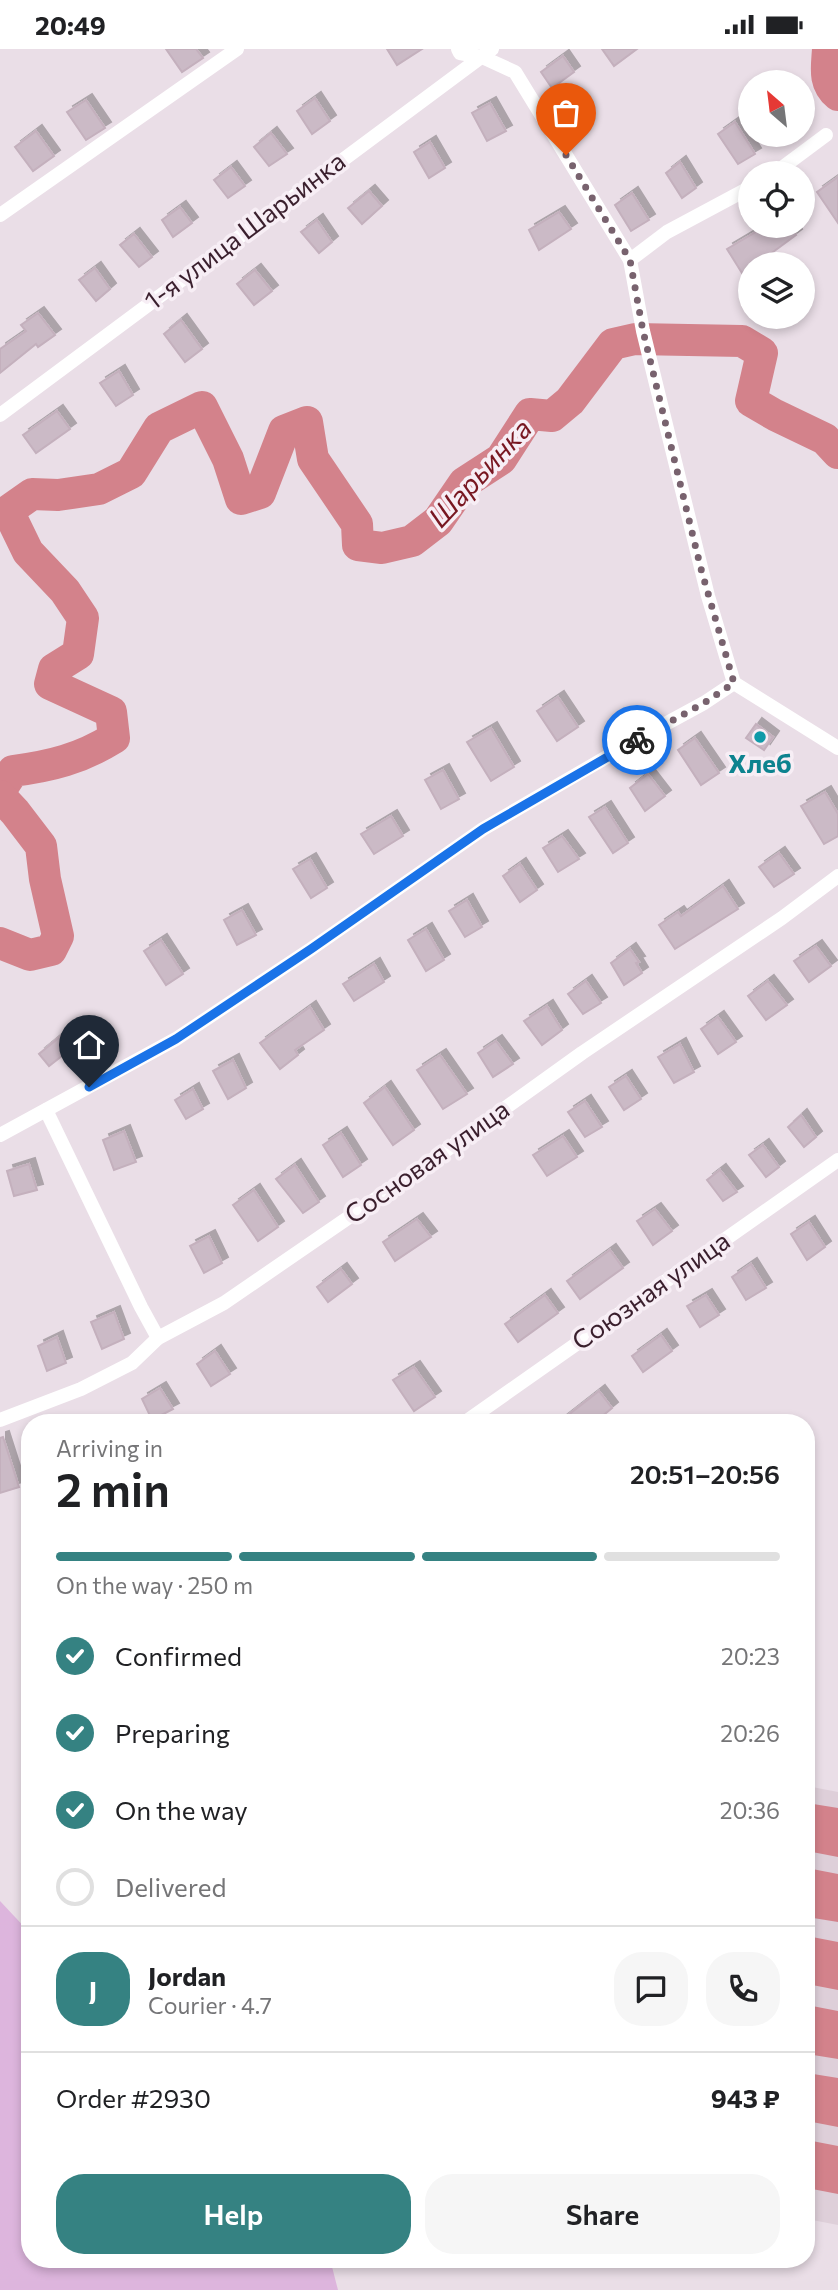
<!DOCTYPE html>
<meta charset="utf-8">
<style>
:root{--surface:#fff;--page:#f6f6f6;--text:#202124;--muted:#757577;--line:#e0e0e0;--accent:#358282}
body{margin:0;font-family:Commissioner,sans-serif;background:var(--page);color:var(--text);height:100vh;display:flex;flex-direction:column;font-size:26px;white-space:nowrap}
*{box-sizing:border-box;margin:0}
p{font-size:23px;color:var(--muted)}
.icon{flex:none;width:38px;height:38px;fill:none;stroke:currentColor;stroke-width:2;stroke-linecap:round;stroke-linejoin:round}
.map{position:relative;flex:1;overflow:hidden}
.panel{position:absolute;left:21px;top:1365px;width:794px;height:854px;display:flex;flex-direction:column;background:var(--surface);border-radius:28px;box-shadow:0 4px 10px #0003}
.panel>*{flex:none}
.needle{width:46px;rotate:332deg}
.controls{position:absolute;left:738px;top:21px;display:grid;gap:14px}
.controls a{display:grid;place-items:center;width:77px;height:77px;border-radius:50%;background:var(--surface);box-shadow:0 4px 10px #0003;font-size:35px}
.pin{position:absolute;display:grid;place-items:center;width:60px;height:60px;color:#fff;margin:-72px -30px;border-radius:50% 50% 50% 0;rotate:-45deg;box-shadow:0 0 7px #0007}
.pin .icon{rotate:45deg}
.courier{position:absolute;display:grid;place-items:center;width:70px;height:70px;margin:-35px;border:5px solid #1a73e8;border-radius:50%;background:#fff;color:#222;box-shadow:0 2px 9px #0007}
.overview em{font-style:normal;font-weight:600}
.overview div{display:flex;flex-direction:column-reverse}
.overview{display:flex;align-items:center;justify-content:space-between;height:119px;padding:0 35px}
h1{font-size:46px;font-weight:600;line-height:52px}
.bar{display:grid;grid-template-columns:repeat(4,1fr);gap:10px 7px;align-content:center;height:84px;padding:0 35px}
.bar i{height:9px;border-radius:5px;background:var(--line)}
.bar .on{background:var(--accent)}
.bar p{grid-column:span 4}
.line{display:flex;align-items:center;gap:18px;padding:0 35px;border-top:2px solid var(--line)}
.line div{flex:1}
.round{display:grid;place-items:center;flex:none;width:74px;height:74px;border-radius:28px;background:var(--page)}
ol{padding:0 35px;list-style:none}
li{display:flex;align-items:center;gap:21px;height:77px}
li p{margin-inline-start:auto}
li .icon{padding:7px;border-radius:50%;background:var(--accent);color:#fff;stroke-width:4}
li:last-child{color:var(--muted)}
li i{width:38px;height:38px;border:4px solid var(--line);border-radius:50%}
.button{display:flex;gap:14px;margin-top:auto;padding:14px 35px}
.button a{flex:1;height:80px;border-radius:28px;background:var(--accent);color:#fff;font-size:28px;font-weight:600;line-height:80px;text-align:center}
.button a+a{background:var(--page);color:var(--text)}
.status{display:flex;justify-content:space-between;align-items:center;height:49px;padding:0 35px;background:var(--surface);direction:ltr}
.status svg{height:19px;fill:currentColor}
.map>svg:first-child{display:block}
</style>
<div class="status"><b>20:49</b><svg viewBox="0 0 49 12"><path d="M0 12V9h3v3zM5 12V6h3v6zM10 12V3h3v9zM15 12V0h3v12zM26 1h20v11H26zM47 4h2v5h-2z"/></svg></div>
<div class="map">
<svg width="838" height="2241" viewBox="0 0 838 2241">
<defs>
<filter id="shadow"><feDropShadow dx="6" dy="-6" stdDeviation="0" flood-color="#0004"/></filter>
</defs>
<rect width="100%" height="100%" fill="#eadee7"/>
<polygon fill="#decfd9" points="807,1737 838,1743 838,2176 807,2170"/>
<polygon fill="#ddb5dd" points="0,1852 30,1884 30,2210 330,2210 338,2241 0,2241"/>
<g fill="#d3828b">
<polygon points="807,1754 838,1759 838,1808 807,1802"/>
<polygon points="807,1819 838,1825 838,1873 807,1868"/>
<polygon points="807,1887 838,1893 838,1941 807,1935"/>
<polygon points="807,1956 838,1962 838,2010 807,2005"/>
<polygon points="807,2024 838,2029 838,2078 807,2072"/>
<polygon points="807,2091 838,2097 838,2145 807,2139"/>
</g>
<g fill="none" stroke-linecap="round" stroke-linejoin="round">
<g stroke="#d3828b" stroke-width="32">
<path d="M828 0C827 18 823 34 838 46"/>
<path d="M0 742 13 722C51 717 80 710 114 689L111 663 50 635 54 620 78 605 83 569 65 542 28 503 8 462 32 445 58 446 99 440 131 424 159 379 202 358 228 410 241 450 260 444 284 382 307 373 313 410 357 475 358 496 382 499 412 492 438 472 464 434 501 410 530 365 552 367 570 352 613 295 635 290 742 292 762 304 751 352 775 366 825 390 838 404"/>
<polyline points="0,747 15,763 41,797 45,830 58,887 51,901 30,906 0,894"/>
</g>
</g>
<g fill="#cbbac6" stroke="#c4b0bd" stroke-width="2" filter="url(#shadow)">
<polygon points="166,0 196,0 203,9 182,23"/>
<polygon points="387,0 422,0 397,16"/>
<polygon points="602,0 637,0 614,17"/>
<polygon points="563,7 574,23 552,39 541,23"/>
<polygon points="315,49 330,72 312,85 297,62"/>
<polygon points="86,51 105,79 86,91 67,63"/>
<polygon points="490,54 506,82 487,92 472,64"/>
<polygon points="735,73 755,105 738,115 718,85"/>
<polygon points="36,82 54,107 33,122 15,98"/>
<polygon points="271,84 287,105 269,117 254,98"/>
<polygon points="430,93 445,119 429,129 414,103"/>
<polygon points="680,113 696,139 682,149 666,124"/>
<polygon points="231,118 245,137 228,149 214,131"/>
<polygon points="838,128 838,174 817,143"/>
<polygon points="369,142 382,157 362,175 348,159"/>
<polygon points="632,144 649,171 631,182 615,156"/>
<polygon points="180,158 192,174 173,188 162,171"/>
<polygon points="559,163 571,180 539,201 529,181"/>
<polygon points="317,171 332,193 319,204 301,183"/>
<polygon points="766,177 790,177 796,186 758,214 751,215 751,218 742,224 727,200"/>
<polygon points="134,185 152,208 139,218 120,196"/>
<polygon points="95,219 110,240 96,252 79,231"/>
<polygon points="255,221 272,242 254,256 237,235"/>
<polygon points="38,264 55,286 38,298 36,295 0,324 0,300 26,282 21,276"/>
<polygon points="181,271 202,300 185,313 164,285"/>
<polygon points="119,322 133,346 116,357 100,334"/>
<polygon points="57,362 70,380 36,404 23,386"/>
<polygon points="558,648 578,678 557,692 537,662"/>
<polygon points="756,675 773,688 764,701 746,689"/>
<polygon points="491,679 514,718 491,732 467,693"/>
<polygon points="695,689 719,724 701,736 678,701"/>
<polygon points="443,721 459,750 441,760 425,731"/>
<polygon points="648,725 665,747 645,762 630,739"/>
<polygon points="825,743 838,765 838,787 824,795 801,757"/>
<polygon points="605,758 628,794 613,804 589,768"/>
<polygon points="391,767 403,787 374,805 361,785"/>
<polygon points="562,787 579,810 558,823 543,799"/>
<polygon points="779,804 794,825 774,838 759,818"/>
<polygon points="310,810 327,839 311,849 293,820"/>
<polygon points="520,815 537,841 520,853 503,827"/>
<polygon points="723,837 738,860 675,900 659,876 678,863 681,867"/>
<polygon points="467,851 482,878 465,888 449,862"/>
<polygon points="242,861 256,886 237,896 224,871"/>
<polygon points="426,880 444,911 426,922 408,891"/>
<polygon points="161,891 183,925 166,936 144,902"/>
<polygon points="816,897 831,917 809,933 794,912"/>
<polygon points="630,900 639,913 636,914 642,924 624,936 611,914"/>
<polygon points="374,915 384,933 354,952 343,935"/>
<polygon points="586,932 601,954 583,965 568,945"/>
<polygon points="768,932 787,956 766,971 748,947"/>
<polygon points="547,957 562,981 542,996 524,972"/>
<polygon points="310,958 324,981 295,1001 298,1006 280,1020 260,994"/>
<polygon points="718,968 736,993 718,1005 701,980"/>
<polygon points="67,982 77,995 49,1017 39,1005"/>
<polygon points="496,992 513,1015 493,1028 478,1004"/>
<polygon points="680,995 694,1023 674,1034 658,1008"/>
<polygon points="440,1006 467,1045 443,1060 417,1021"/>
<polygon points="233,1011 246,1039 228,1050 213,1022"/>
<polygon points="626,1027 641,1050 624,1061 609,1038"/>
<polygon points="385,1038 414,1081 393,1096 364,1054"/>
<polygon points="193,1040 203,1060 186,1070 175,1051"/>
<polygon points="585,1052 602,1078 585,1088 568,1063"/>
<polygon points="801,1066 816,1088 804,1098 788,1078"/>
<polygon points="124,1082 136,1113 114,1121 103,1091"/>
<polygon points="341,1084 361,1116 343,1128 323,1096"/>
<polygon points="563,1087 577,1108 547,1127 533,1106"/>
<polygon points="763,1096 779,1118 766,1128 749,1106"/>
<polygon points="29,1115 37,1141 14,1147 7,1122"/>
<polygon points="295,1116 319,1153 303,1164 276,1130"/>
<polygon points="720,1121 737,1143 723,1152 707,1131"/>
<polygon points="254,1141 278,1178 258,1192 233,1156"/>
<polygon points="655,1160 672,1182 653,1196 637,1172"/>
<polygon points="417,1170 431,1188 395,1212 383,1193"/>
<polygon points="809,1173 825,1198 807,1211 791,1185"/>
<polygon points="209,1187 222,1214 204,1224 190,1197"/>
<polygon points="610,1201 623,1219 580,1250 567,1232"/>
<polygon points="751,1215 766,1239 746,1251 732,1228"/>
<polygon points="341,1220 352,1235 328,1253 317,1238"/>
<polygon points="545,1246 558,1264 518,1293 505,1275"/>
<polygon points="706,1246 719,1266 700,1278 687,1257"/>
<polygon points="114,1263 124,1290 102,1300 91,1273"/>
<polygon points="661,1286 672,1302 643,1323 632,1307"/>
<polygon points="57,1288 66,1314 47,1322 38,1297"/>
<polygon points="215,1302 230,1325 211,1337 197,1315"/>
<polygon points="414,1318 435,1348 414,1362 393,1331"/>
<polygon points="160,1339 173,1360 152,1371 142,1350"/>
<polygon points="599,1342 612,1359 594,1374 558,1374"/>
<polygon points="3,1388 19,1438 0,1444 0,1389"/>
</g>
<g fill="none" stroke-linecap="round" stroke-linejoin="round">
<g stroke="#fff" stroke-width="14">
<polyline points="458,0 460,4 482,8 515,23 630,211 643,282 708,547 734,634"/>
<polyline points="775,124 826,86"/>
<polyline points="0,166 237,0"/>
<polyline points="630,211 667,183 751,138"/>
<polyline points="0,366 492,0"/>
<polyline points="734,634 838,699"/>
<polyline points="46,1061 141,1258 158,1289"/>
<polyline points="0,1086 176,990 311,900 483,780 636,691 704,654 734,634"/>
<polyline points="0,1371 81,1340 132,1314 158,1289 224,1254 441,1105 582,1004 782,869 838,827"/>
<polyline points="464,1374 838,1111"/>
</g>
</g>
<g fill="none" stroke-linecap="round" stroke-linejoin="round">
<polyline stroke="#78626e" stroke-width="7" stroke-dasharray="0 12.6" points="566,106 630,211 643,282 701,520 734,634 704,654 637,691"/>
<polyline stroke="#1a73e8" stroke-width="9" points="89,1038 176,990 311,900 483,780 637,691"/>
</g>
<circle fill="#0f9aa8" stroke="#f7eef5" stroke-width="2.5" cx="760" cy="688" r="7"/>
<g text-anchor="middle" stroke-width="7" stroke-linejoin="round" paint-order="stroke">
<g font-size="26" fill="#3a1f2d" stroke="#f7eef5">
<text transform="translate(245 182) rotate(-37)" y="9">1-я улица Шарьинка</text>
<text transform="translate(427 1113) rotate(-35)" y="9">Сосновая улица</text>
<text transform="translate(651 1242) rotate(-35)" y="9">Союзная улица</text>
</g>
<g font-size="26" font-weight="bold" fill="#0d838f" stroke="#f7eef5">
<text x="760" y="724">Хлеб</text>
</g>
<g font-size="28" font-style="italic" fill="#781721" stroke="#f7eef5">
<text transform="translate(480 424) rotate(-47)" y="10">Шарьинка</text>
</g>
</g>
</svg>
<div class="controls">
<a><svg class="needle" viewBox="-14 -14 28 28"><path d="M0-13l5 13h-10z" fill="#e53935"/><path d="M0 13l5-13h-10z" fill="#757577"/></svg></a>
<a><svg class="icon" aria-label="locate" viewBox="0 0 24 24"><circle cx="12" cy="12" r="6"/><path d="M12 2v4M12 18v4M2 12h4M18 12h4"/></svg></a>
<a><svg class="icon" aria-label="layers" viewBox="0 0 24 24"><path d="M12 4l9 5-9 5-9-5zM3 14l9 5 9-5"/></svg></a>
</div>
<div class="pin" style="left:566px;top:106px;background:#ea580c"><svg class="icon" aria-label="bag" viewBox="0 0 24 24"><path d="M5 8h14l-1 12H6zM9 8a3 3 0 0 1 6 0"/></svg></div>
<div class="pin" style="left:89px;top:1038px;background:#1f2937"><svg class="icon" aria-label="home" viewBox="0 0 24 24"><path d="M3 11l9-7 9 7M6 9v11h12V9"/></svg></div>
<div class="courier" style="left:637px;top:691px"><svg class="icon" aria-label="bike" viewBox="0 0 24 24"><circle cx="6" cy="16" r="4"/><circle cx="18" cy="16" r="4"/><path d="M6 16l4-8h5l3 8M10 8l3 8H6M13 5h3"/></svg></div>
<section class="panel">
<div class="overview"><div><h1>2 min</h1><p>Arriving in</p></div><em>20:51–20:56</em></div>
<div class="bar"><i class="on"></i><i class="on"></i><i class="on"></i><i></i><p>On the way · 250 m</p></div>
<ol>
<li><svg class="icon" aria-label="check" viewBox="0 0 24 24"><path d="M5 12l5 5 9-10"/></svg>Confirmed<p>20:23</p></li>
<li><svg class="icon" aria-label="check" viewBox="0 0 24 24"><path d="M5 12l5 5 9-10"/></svg>Preparing<p>20:26</p></li>
<li><svg class="icon" aria-label="check" viewBox="0 0 24 24"><path d="M5 12l5 5 9-10"/></svg>On the way<p>20:36</p></li>
<li><i></i>Delivered</li>
</ol>
<div class="line" style="height:126px"><b class="round" style="background:var(--accent);color:#fff">J</b><div><b>Jordan</b><p>Courier · 4.7</p></div><a class="round"><svg class="icon" aria-label="chat" viewBox="0 0 24 24"><path d="M4 5h16v11H9l-5 4z"/></svg></a><a class="round"><svg class="icon" aria-label="phone" viewBox="0 0 24 24"><path d="M5 4h4l2 5-3 2q2 4 5 5l2-3 5 2v4C11 20 4 13 5 4z"/></svg></a></div>
<div class="line" style="height:91px"><div>Order #2930</div><b>943 ₽</b></div>
<div class="button"><a>Help</a><a>Share</a></div>
</section>
</div>
